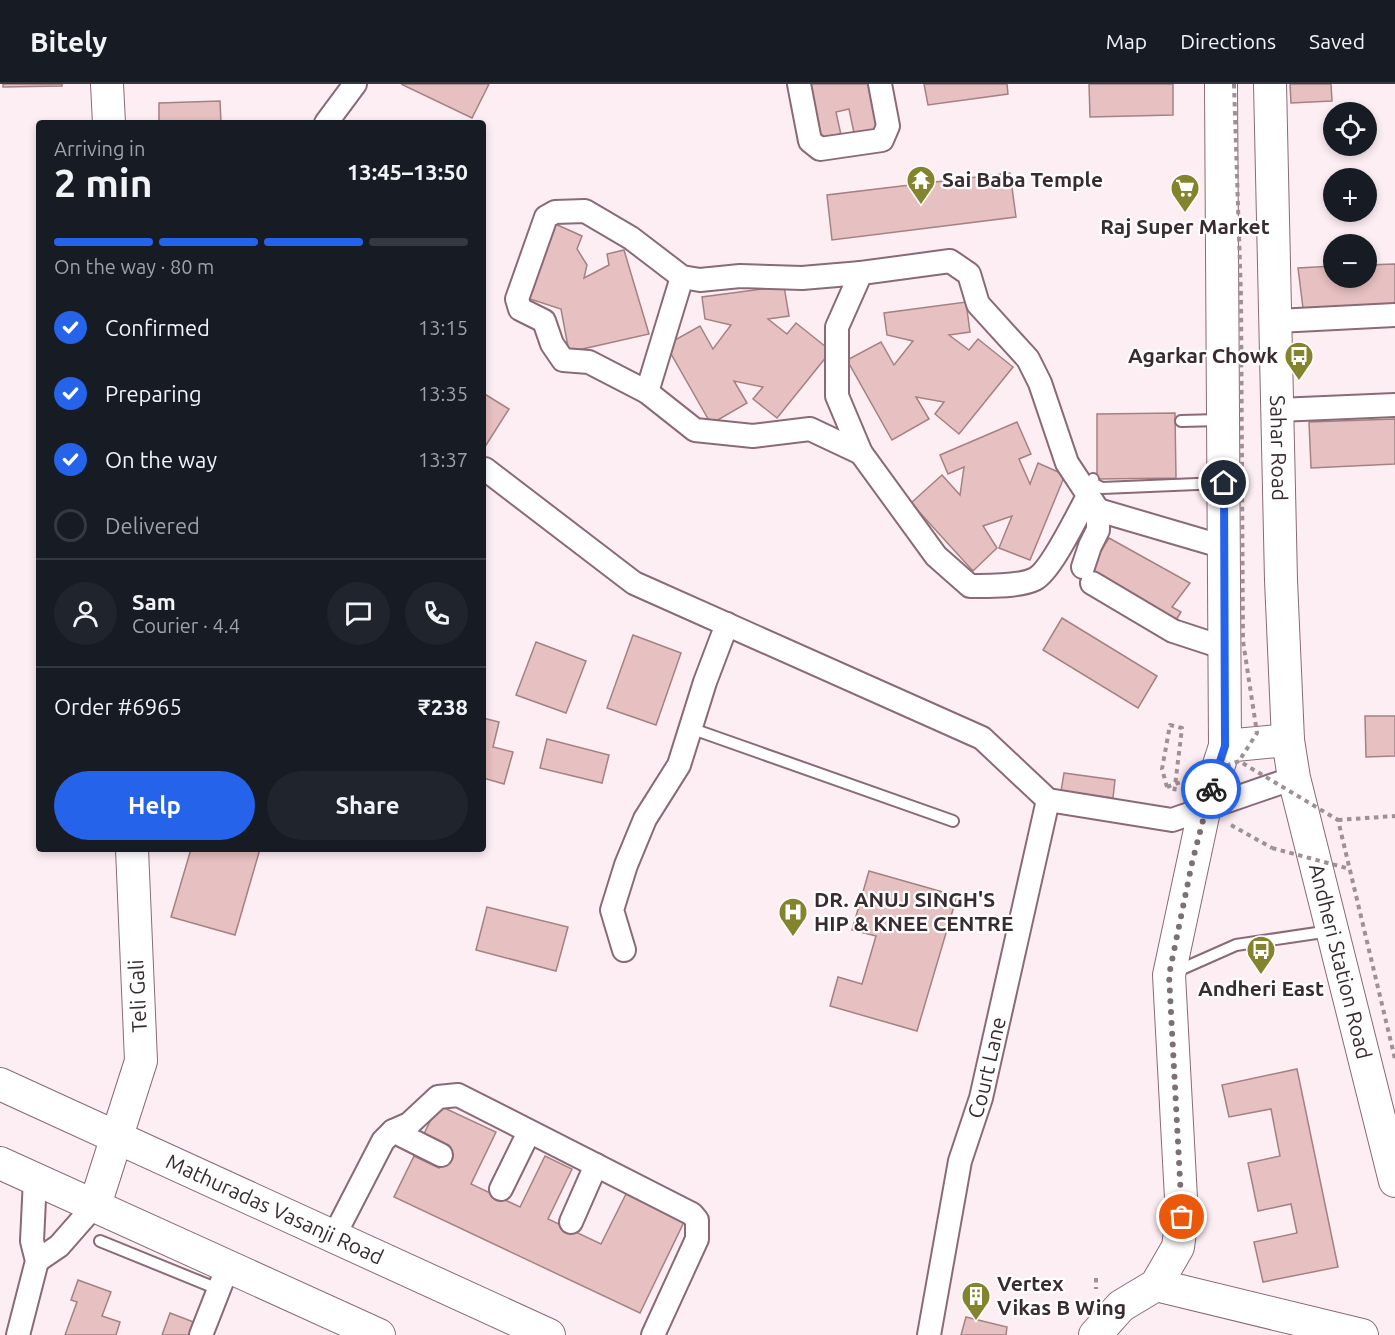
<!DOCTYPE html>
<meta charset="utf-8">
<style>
:root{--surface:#171b24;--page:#20242c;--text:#f1f3f6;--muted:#9ea1a6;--line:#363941;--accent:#2563eb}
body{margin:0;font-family:Ubuntu,sans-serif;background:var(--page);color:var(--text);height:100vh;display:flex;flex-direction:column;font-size:22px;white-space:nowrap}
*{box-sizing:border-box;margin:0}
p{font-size:20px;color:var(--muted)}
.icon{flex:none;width:33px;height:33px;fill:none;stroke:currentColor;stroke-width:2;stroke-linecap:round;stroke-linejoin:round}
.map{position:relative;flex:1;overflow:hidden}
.panel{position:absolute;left:36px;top:36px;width:450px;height:732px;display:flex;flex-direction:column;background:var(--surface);border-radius:6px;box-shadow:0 3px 9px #0003}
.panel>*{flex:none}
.buttons{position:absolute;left:1323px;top:18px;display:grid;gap:12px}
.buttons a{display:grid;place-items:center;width:54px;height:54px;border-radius:50%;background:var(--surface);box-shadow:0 3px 9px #0003;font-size:30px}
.pin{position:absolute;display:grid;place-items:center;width:51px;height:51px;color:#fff;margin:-26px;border:3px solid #fff;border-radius:50%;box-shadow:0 2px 6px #0007}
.courier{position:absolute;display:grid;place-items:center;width:60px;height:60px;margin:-30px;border:4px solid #2563eb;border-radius:50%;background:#fff;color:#222;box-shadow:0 2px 8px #0007}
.overview em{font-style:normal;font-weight:700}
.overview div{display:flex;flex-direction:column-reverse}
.overview{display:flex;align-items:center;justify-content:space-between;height:102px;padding:0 18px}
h1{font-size:39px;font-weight:700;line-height:45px}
.bar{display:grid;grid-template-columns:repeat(4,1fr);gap:9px 6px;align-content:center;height:72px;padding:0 18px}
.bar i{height:8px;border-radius:4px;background:var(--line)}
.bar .active{background:var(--accent)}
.bar p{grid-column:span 4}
.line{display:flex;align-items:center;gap:15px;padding:0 18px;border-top:2px solid var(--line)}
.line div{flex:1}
.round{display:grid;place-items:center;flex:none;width:63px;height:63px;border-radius:32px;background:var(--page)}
ol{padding:0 18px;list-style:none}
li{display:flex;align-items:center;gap:18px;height:66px}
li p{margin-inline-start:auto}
li .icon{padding:6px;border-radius:50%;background:var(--accent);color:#fff;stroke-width:4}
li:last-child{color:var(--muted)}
li i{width:33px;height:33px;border:3px solid var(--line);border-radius:50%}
.primary-button{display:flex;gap:12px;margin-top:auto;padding:12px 18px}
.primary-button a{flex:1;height:69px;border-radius:36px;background:var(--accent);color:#fff;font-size:24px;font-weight:700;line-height:69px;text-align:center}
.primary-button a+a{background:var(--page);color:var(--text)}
header{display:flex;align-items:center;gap:36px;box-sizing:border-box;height:84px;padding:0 30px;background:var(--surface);border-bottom:2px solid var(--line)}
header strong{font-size:28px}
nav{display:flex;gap:33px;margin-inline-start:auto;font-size:21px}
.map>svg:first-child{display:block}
</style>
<header>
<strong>Bitely</strong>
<nav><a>Map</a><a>Directions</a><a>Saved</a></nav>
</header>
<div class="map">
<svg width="1395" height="1251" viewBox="0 0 1395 1251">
<rect width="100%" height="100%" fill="#fdeef4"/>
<g fill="#e7c0c1" stroke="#a48182" stroke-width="1.5">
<polygon points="3,0 62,0 62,2 3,3"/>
<polygon points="401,0 489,0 472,34"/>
<polygon points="807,0 869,0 878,45 854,49 849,25 836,28 841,51 818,56"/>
<polygon points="924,0 1007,0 1008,10 928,21"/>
<polygon points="1089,0 1173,0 1173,31 1090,33"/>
<polygon points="1290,0 1331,0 1332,17 1291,19"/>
<polygon points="220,17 221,39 159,39 159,19"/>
<polygon points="1010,89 1016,133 832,156 827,111"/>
<polygon points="553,139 582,152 577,165 587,181 584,194 609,181 607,170 624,166 649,250 569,268 561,225 524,213"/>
<polygon points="1395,180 1395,227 1304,232 1298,184 1334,182 1334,194 1366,194 1366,181"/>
<polygon points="784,202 789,232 768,235 787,250 796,239 831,267 777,334 753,315 763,303 734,297 747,319 711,340 666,261 700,242 713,265 731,241 705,235 702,213"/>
<polygon points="966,218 970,248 949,251 969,266 978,255 1013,283 959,350 935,330 944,318 916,313 929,335 892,356 847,276 881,258 894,281 913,257 887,251 884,229"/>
<polygon points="483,309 509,325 483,366"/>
<polygon points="1175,329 1176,394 1097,395 1097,330"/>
<polygon points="1395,335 1395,380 1311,384 1309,338"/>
<polygon points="1017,338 1031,370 1019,375 1030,400 1038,379 1065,391 1030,476 999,464 1012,432 983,442 997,464 973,487 911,419 942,391 960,411 964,383 948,390 940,371"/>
<polygon points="1109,454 1190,499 1172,523 1181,528 1173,541 1086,491"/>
<polygon points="1062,534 1157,592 1138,624 1043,566"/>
<polygon points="633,551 681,569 656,641 607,624"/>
<polygon points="536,558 586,577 566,629 516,611"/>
<polygon points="1365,632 1395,632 1395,672 1366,673"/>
<polygon points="483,634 499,638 493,663 513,668 504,700 483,694"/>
<polygon points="547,655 609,671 602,699 540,684"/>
<polygon points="1064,689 1115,696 1113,714 1061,707"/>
<polygon points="191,765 260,765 235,851 171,833"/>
<polygon points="869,787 957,812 917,947 830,922 838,893 862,900 876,852 852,846"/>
<polygon points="487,823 568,843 556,887 476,866"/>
<polygon points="1297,985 1338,1183 1263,1198 1254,1158 1297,1149 1291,1120 1258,1127 1248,1079 1280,1072 1271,1025 1229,1033 1222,1001"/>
<polygon points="438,1021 496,1048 471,1100 520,1123 545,1072 572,1085 548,1135 601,1160 626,1110 684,1138 640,1229 394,1113 414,1072 439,1084 447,1066 422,1054"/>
<polygon points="78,1196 111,1208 102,1232 120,1238 116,1251 65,1251 77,1218 71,1216"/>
<polygon points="170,1229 196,1239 192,1251 162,1251"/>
<polygon points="966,1233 1007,1243 1006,1251 961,1251"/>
</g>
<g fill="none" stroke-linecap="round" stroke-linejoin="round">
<g stroke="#8a6a77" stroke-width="14">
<g id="lane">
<polyline points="1181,337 1220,336"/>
<polyline points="1093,395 1094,400 1102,404 1221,399"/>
<polyline points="690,644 953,737"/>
<polyline points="1175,888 1236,861 1330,847"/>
<polyline points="100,1157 218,1205"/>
</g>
</g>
<g stroke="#8a6a77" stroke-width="26">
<g id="street">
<polyline points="799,0 810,57 820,65 882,56 888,42 880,0"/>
<polyline points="326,39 355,0"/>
<polyline points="1277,237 1395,231"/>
<polyline points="647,308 682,193"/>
<polyline points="1278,326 1395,321"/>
<polyline points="861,369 810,345 753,352 695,346 647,308 589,278 563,276 552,260 544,237 520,225 517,215 546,133 555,128 585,127 631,154 682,193 700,196 740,192 802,194 861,189"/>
<polyline points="485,385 634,499 982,654 1048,716 1172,736 1294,694"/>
<polyline points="1098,426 1224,463"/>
<path d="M1083 483 1090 462 1098 446V426L1067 379 1040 299 1028 275 978 220 969 190 950 177 861 189 837 243V312L861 369 936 472 970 502C987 502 1019 503 1035 495 1051 487 1078 430 1088 412"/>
<polyline points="1092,499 1173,547 1225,564"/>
<polyline points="624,866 612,826 626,781 645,735 679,681 705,598 727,540"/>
<polyline points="393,1047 441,1071"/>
<polyline points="501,1105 529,1048"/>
<polyline points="571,1138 596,1081"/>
<polyline points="334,1152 383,1057 393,1047 409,1040 438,1013 458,1011 692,1130 697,1136 697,1155 653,1251"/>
<polyline points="37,1177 59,1162 95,1121"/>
<polyline points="18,1251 37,1177 32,1157 35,1095"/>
<polyline points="201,1251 228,1182"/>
<path id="s1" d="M929 1251 960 1077 981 1014 1048 716"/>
</g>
</g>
<g stroke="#8a6a77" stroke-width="34">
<g id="secondary">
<polyline points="107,0 109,39"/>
<path id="s2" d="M1270 0 1281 496 1288 656 1294 694 1395 1097"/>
<polyline points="1225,662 1288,656"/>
<path id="s3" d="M0 1000 549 1251"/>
<polyline points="0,1079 379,1251"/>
<polyline points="95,1121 141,977 132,765"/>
<polyline points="1156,1201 1362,1251"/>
<polyline points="1095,1251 1121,1222 1156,1201 1178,1163 1182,1133 1169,891 1204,727 1225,662 1221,0"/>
</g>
</g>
<g stroke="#9f9096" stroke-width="4" stroke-dasharray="4.5 4.5" stroke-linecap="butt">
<polyline points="1167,703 1162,685 1170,641 1182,644 1174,710"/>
<polyline points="1338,736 1395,732"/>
<polyline points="1231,741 1272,764"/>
<polyline points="1096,1194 1096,1205"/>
</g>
<use href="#lane" stroke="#fff" stroke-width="10"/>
<use href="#street" stroke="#fff" stroke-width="22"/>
<use href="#secondary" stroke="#fff" stroke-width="32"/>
<g stroke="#9f9096" stroke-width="4" stroke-dasharray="4.5 4.5" stroke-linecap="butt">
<polyline points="1234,0 1241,213 1243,557 1257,649 1239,677"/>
<polyline points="1167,703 1239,677 1338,736 1395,975"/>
<polyline points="1272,764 1350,785"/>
</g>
</g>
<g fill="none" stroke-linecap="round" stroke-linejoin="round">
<polyline stroke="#7e6f75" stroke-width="6" stroke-dasharray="0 10.8" points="1182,1133 1169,891 1192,779 1211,705"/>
<polyline stroke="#2563eb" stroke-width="8" points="1211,705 1225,662 1224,399"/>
</g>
<defs>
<g id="temple-pin" transform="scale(1.5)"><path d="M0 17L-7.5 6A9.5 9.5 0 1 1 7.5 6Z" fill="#84842e" stroke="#fff"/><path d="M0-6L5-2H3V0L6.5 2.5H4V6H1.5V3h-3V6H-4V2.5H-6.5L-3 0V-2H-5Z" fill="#fff"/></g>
<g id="supermarket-pin" transform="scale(1.5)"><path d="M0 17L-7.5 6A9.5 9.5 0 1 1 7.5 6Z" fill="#84842e" stroke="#fff"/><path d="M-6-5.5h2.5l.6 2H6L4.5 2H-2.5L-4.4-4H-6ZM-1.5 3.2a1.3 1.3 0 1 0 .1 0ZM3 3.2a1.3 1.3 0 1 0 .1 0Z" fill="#fff"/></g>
<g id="bus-pin" transform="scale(1.5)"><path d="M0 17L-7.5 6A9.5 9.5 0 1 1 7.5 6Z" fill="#84842e" stroke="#fff"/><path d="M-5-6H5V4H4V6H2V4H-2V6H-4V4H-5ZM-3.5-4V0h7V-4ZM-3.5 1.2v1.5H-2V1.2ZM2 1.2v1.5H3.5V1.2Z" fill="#fff"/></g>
<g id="hospital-pin" transform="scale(1.5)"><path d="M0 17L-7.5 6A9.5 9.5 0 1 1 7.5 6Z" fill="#84842e" stroke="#fff"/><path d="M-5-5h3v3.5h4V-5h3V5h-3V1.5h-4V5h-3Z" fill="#fff"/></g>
<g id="building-pin" transform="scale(1.5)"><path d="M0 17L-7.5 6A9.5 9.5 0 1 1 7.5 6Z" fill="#84842e" stroke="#fff"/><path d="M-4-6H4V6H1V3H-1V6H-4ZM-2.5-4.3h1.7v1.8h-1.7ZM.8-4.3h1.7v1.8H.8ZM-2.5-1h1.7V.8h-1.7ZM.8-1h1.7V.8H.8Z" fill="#fff"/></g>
</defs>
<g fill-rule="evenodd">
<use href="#temple-pin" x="921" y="96"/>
<use href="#supermarket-pin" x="1185" y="104"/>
<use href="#bus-pin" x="1299" y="272"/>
<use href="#hospital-pin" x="793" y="828"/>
<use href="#bus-pin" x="1261" y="866"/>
<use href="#building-pin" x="976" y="1212"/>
</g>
<g text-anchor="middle" stroke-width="4.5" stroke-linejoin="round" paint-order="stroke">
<g font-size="21" font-weight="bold" fill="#392b31" stroke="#fff" text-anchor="start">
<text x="942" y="103">Sai Baba Temple</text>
<text x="1185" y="150" text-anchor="middle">Raj Super Market</text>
<text x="1278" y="279" text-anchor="end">Agarkar Chowk</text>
<text x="814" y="823">DR. ANUJ SINGH'S<tspan x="814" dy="24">HIP &amp; KNEE CENTRE</tspan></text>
<text x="1261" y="912" text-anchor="middle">Andheri East</text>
<text x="997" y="1207">Vertex<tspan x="997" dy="24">Vikas B Wing</tspan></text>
</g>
<g font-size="21" fill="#392b31" stroke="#fff">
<text dy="7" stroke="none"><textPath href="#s2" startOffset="364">Sahar Road</textPath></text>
<text dy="7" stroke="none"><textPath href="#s2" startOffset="884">Andheri Station Road</textPath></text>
<text transform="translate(138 912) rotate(-93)" y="7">Teli Gali</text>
<text dy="7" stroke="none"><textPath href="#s1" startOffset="274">Court Lane</textPath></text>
<text dy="7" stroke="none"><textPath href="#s3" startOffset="302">Mathuradas Vasanji Road</textPath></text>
</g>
</g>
</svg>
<div class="buttons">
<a><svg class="icon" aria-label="locate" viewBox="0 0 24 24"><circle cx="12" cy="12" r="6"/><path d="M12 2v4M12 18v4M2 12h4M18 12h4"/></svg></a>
<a>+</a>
<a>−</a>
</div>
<div class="pin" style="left:1182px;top:1133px;background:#ea580c"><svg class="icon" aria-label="bag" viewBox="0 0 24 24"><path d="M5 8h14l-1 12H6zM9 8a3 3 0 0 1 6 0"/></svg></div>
<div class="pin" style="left:1224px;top:399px;background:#1f2937"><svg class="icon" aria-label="home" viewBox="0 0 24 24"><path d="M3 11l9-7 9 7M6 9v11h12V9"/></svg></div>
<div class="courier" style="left:1211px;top:705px"><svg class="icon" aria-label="bike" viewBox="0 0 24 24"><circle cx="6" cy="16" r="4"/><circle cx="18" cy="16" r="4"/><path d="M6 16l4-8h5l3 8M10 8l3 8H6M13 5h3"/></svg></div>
<section class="panel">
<div class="overview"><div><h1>2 min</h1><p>Arriving in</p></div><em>13:45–13:50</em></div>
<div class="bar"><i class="active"></i><i class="active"></i><i class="active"></i><i></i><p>On the way · 80 m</p></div>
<ol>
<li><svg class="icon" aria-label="check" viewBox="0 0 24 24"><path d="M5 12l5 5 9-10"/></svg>Confirmed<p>13:15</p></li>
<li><svg class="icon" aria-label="check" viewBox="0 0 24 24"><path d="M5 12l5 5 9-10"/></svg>Preparing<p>13:35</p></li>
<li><svg class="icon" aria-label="check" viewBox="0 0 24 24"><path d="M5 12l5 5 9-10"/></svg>On the way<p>13:37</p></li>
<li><i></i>Delivered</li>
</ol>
<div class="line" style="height:108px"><a class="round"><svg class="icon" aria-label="person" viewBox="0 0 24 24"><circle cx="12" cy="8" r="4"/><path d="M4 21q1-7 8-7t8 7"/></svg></a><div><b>Sam</b><p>Courier · 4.4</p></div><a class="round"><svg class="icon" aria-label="chat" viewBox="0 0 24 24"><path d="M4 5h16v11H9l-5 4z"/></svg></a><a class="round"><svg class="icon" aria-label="phone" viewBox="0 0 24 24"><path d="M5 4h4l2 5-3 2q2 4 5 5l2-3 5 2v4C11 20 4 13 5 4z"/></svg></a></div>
<div class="line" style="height:78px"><div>Order #6965</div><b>₹238</b></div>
<div class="primary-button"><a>Help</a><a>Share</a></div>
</section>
</div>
